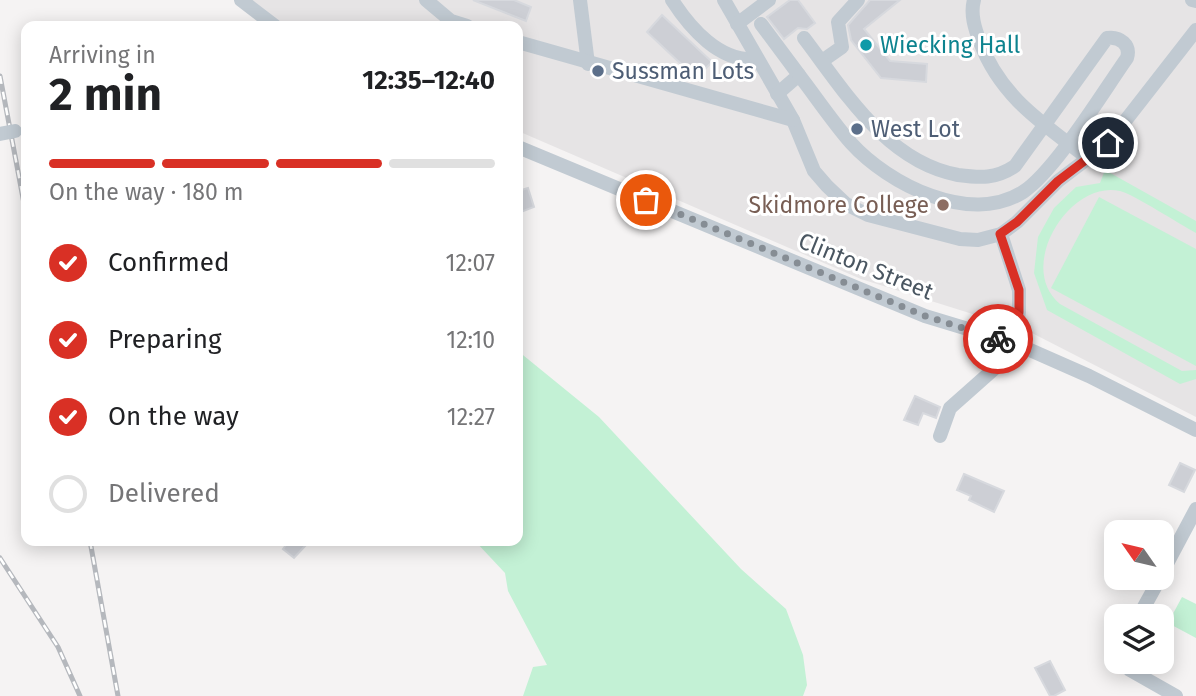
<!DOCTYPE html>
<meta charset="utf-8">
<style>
:root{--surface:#fff;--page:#f6f6f6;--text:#202124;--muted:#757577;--line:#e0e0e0;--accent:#d93025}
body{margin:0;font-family:"Fira Sans",sans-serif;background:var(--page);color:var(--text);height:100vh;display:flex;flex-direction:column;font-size:26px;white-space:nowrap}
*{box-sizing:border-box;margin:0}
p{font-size:23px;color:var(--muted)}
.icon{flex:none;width:38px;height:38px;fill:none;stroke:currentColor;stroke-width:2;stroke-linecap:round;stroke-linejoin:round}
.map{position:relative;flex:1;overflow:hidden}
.details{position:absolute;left:21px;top:21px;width:502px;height:525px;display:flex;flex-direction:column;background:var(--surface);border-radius:14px;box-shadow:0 4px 18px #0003}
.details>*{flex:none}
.needle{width:46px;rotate:304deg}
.buttons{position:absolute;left:1104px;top:520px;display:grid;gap:14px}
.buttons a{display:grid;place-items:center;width:70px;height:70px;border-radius:14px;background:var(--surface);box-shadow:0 4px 18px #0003;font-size:35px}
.pin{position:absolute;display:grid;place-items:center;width:60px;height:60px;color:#fff;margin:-30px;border:4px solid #fff;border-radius:50%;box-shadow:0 2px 7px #0007}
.courier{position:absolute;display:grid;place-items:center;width:70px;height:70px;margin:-35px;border:5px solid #d93025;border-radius:50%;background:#fff;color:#222;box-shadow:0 2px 9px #0007}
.overview em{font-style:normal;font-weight:700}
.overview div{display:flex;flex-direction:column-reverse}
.overview{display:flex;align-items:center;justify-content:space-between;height:119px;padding:0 28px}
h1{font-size:46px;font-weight:700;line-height:52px}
.bar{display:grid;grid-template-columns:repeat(4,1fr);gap:10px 7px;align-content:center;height:84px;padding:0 28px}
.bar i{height:9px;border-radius:5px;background:var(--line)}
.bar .on{background:var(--accent)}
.bar p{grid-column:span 4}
ol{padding:0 28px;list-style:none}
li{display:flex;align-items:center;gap:21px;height:77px}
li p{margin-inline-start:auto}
li .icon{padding:7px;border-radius:50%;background:var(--accent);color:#fff;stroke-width:4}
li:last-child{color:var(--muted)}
li i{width:38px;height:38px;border:4px solid var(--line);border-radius:50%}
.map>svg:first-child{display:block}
</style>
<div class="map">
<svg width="1196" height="696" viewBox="0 0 1196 696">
<rect width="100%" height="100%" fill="#f5f3f3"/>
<polygon fill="#e6e4e5" points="244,0 1196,0 1196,417 1030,332 861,279 518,131 518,26 275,26"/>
<g fill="#c3f1d5">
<path d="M1105 170 1196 221V233C1179 224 1135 195 1120 191 1070 179 1015 267 1060 304L1182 371 1196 370V379L1180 384 1047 310 1034 273 1038 237 1054 208 1076 187 1100 183Z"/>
<polygon points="1099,197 1196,249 1196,366 1051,288"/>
<polygon points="518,351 599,417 741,569 786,609 803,655 807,685 803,696 523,696 533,667 547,665 508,591 505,573 475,541 518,541"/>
<polygon points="1182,597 1196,604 1196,638 1168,623"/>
</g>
<g fill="#cdcfd5" stroke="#d7d9de" stroke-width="2">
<polygon points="473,0 514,0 531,7 526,21"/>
<polygon points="790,0 798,0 815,23 807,29 798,28 784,39 767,17"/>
<polygon points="870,0 900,0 864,29 890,61 927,64 926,82 881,78 851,40 848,25"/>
<polygon points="662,15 712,62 696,78 647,32"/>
<polygon points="528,188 534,207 518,213 518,191"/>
<polygon points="915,396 940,407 936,418 923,413 918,425 904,420"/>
<polygon points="1180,463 1195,470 1184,492 1169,485"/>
<polygon points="964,474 1004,491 994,512 969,500 971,496 957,490"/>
<polygon points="289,541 299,541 305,546 294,558 283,549"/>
<polygon points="1050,661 1065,690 1054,696 1050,696 1035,668"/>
</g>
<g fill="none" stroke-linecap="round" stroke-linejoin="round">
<g stroke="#c1cad2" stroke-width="14">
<polyline points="241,0 275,26"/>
<polyline points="426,0 451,21 467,26"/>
<polyline points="580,0 588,64"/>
<path d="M672 0C690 28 720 63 757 59"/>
<polyline points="724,0 793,120 814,171 827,186 846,204 868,215 960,239 978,240 1001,234 1017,222 1058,181 1108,143 1196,30"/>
<path d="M974 0C970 14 975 29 980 42 1001 98 1044 124 1089 159"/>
<polyline points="1192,0 1196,1"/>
<polyline points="737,24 769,0"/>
<polyline points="761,24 799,75 777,94"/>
<polyline points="518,42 793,120"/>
<polyline points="822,61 842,47 838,22 858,0"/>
<path d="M799 75C816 97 832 121 851 143 888 184 970 226 1023 192 1055 171 1103 92 1127 58 1131 45 1120 36 1107 38L1015 166C995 179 981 178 958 175 887 162 845 92 804 38"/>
<polyline points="518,147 925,316 1014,343 1089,376 1196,430"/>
<polyline points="1001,234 1019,290 1019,312 1014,343"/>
<polyline points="940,436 950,408 1020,346"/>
<polyline points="1162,573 1196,509"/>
<polyline points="1139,616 1160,578"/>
<polyline points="1127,662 1130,670 1176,696"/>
</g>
<g stroke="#b5b8bd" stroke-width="5">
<g id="rail">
<polyline points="0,76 26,214"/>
<polyline points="90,541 118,696"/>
<polyline points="0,558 58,647 80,696"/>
</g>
</g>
<use href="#rail" stroke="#fff" stroke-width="2.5" stroke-dasharray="8" stroke-linecap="butt"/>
<polyline stroke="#c1cad2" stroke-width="14" points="0,134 15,131"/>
</g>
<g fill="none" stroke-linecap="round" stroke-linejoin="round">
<polyline stroke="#868d94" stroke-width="7" stroke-dasharray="0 12.6" points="646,200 925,316 998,339"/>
<polyline stroke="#d93025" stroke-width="9" points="998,339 1014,344 1019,312 1019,290 1000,234 1017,222 1058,181 1108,143"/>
</g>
<circle fill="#0f9aa8" stroke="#fff" stroke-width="2.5" cx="866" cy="45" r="7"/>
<g fill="#5c6f8a" stroke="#fff" stroke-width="2.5">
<circle cx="598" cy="71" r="7"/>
<circle cx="857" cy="129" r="7"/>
</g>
<circle fill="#8d6e63" stroke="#fff" stroke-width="2.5" cx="943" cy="205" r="7"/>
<g text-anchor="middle" stroke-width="6" stroke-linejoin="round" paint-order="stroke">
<g font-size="23" fill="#0d838f" stroke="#fff" text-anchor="start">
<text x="880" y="53">Wiecking Hall</text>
</g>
<g font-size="23" fill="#4e5e75" stroke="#fff" text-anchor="start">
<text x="612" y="79">Sussman Lots</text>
<text x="871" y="137">West Lot</text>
</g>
<g font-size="23" fill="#785e54" stroke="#fff" text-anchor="end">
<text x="929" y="213">Skidmore College</text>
</g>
<g font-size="23" fill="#4a5661" stroke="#fff">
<text transform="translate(866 266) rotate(22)" y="8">Clinton Street</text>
</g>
</g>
</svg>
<div class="buttons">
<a><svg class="needle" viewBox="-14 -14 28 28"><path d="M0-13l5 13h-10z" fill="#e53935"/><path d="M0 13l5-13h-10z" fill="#757577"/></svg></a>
<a><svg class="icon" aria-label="layers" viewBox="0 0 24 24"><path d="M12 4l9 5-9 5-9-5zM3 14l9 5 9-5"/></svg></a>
</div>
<div class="pin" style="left:646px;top:200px;background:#ea580c"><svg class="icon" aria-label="bag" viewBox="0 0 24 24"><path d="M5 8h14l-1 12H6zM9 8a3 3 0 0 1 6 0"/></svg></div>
<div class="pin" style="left:1108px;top:143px;background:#1f2937"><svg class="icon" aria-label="home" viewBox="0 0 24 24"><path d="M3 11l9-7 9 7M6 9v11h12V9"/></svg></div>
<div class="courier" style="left:998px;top:339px"><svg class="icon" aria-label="bike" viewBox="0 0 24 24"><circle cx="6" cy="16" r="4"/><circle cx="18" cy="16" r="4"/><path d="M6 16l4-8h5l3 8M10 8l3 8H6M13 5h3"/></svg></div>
<section class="details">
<div class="overview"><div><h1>2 min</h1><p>Arriving in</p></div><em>12:35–12:40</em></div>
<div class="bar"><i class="on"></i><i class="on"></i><i class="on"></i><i></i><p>On the way · 180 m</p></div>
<ol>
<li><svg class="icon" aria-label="check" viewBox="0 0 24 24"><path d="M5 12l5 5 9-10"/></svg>Confirmed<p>12:07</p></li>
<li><svg class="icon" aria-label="check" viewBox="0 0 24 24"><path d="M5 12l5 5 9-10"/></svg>Preparing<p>12:10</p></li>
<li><svg class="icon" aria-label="check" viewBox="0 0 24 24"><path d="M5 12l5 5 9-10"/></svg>On the way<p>12:27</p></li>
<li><i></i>Delivered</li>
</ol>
</section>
</div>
